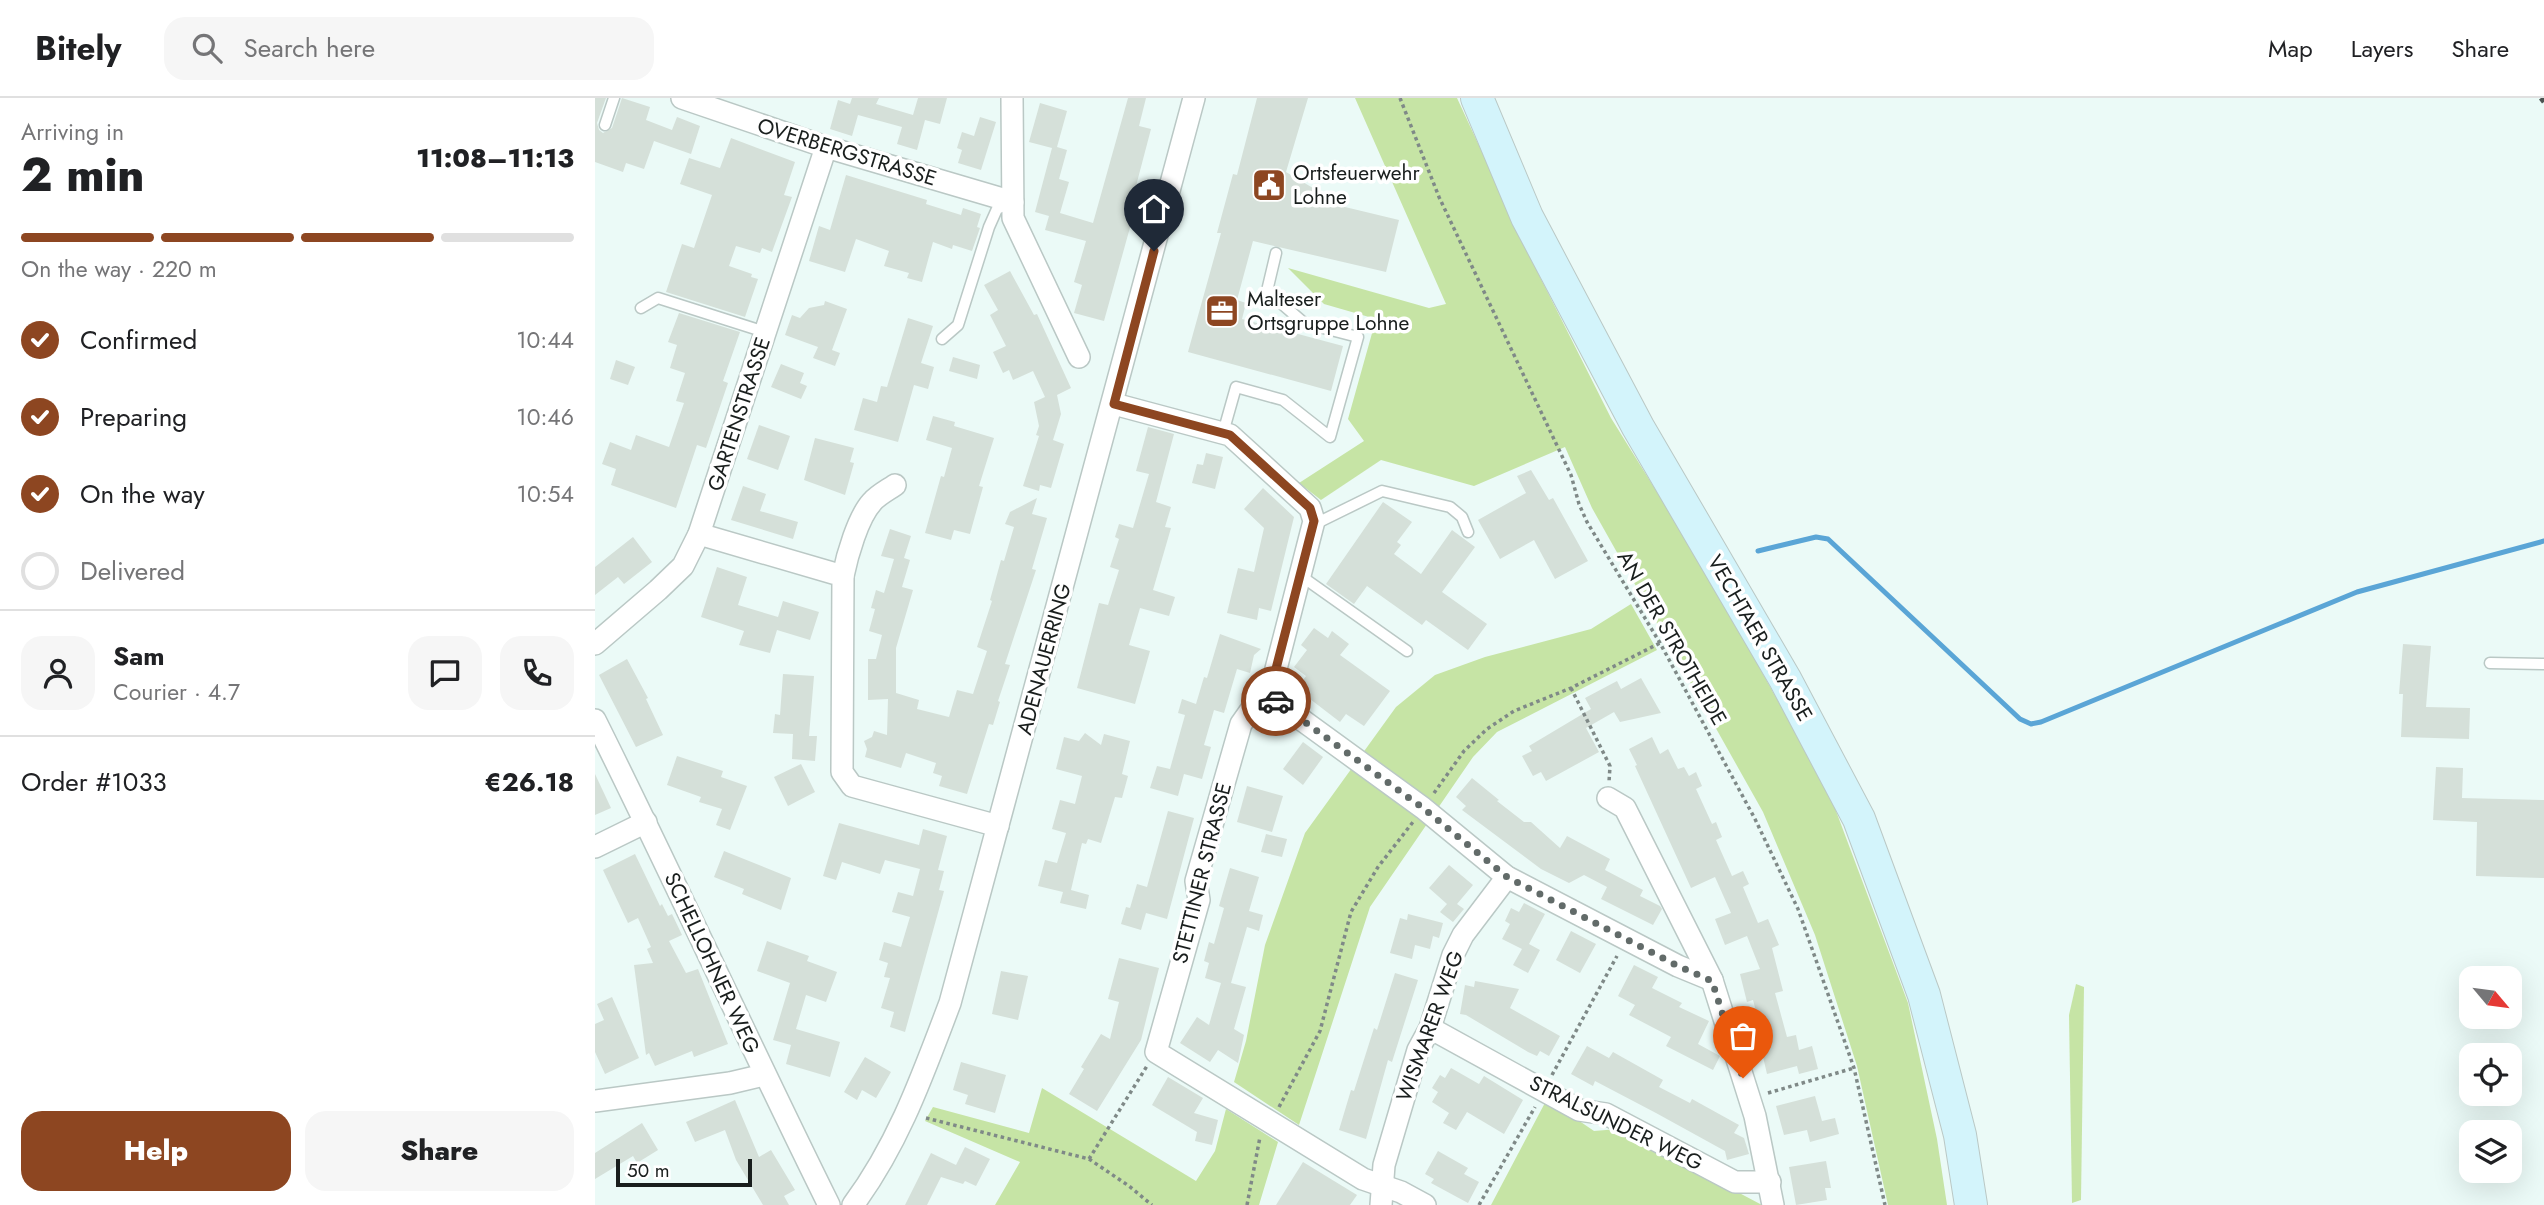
<!DOCTYPE html>
<meta charset="utf-8">
<style>
:root{--surface:#fff;--page:#f6f6f6;--text:#202124;--muted:#757577;--line:#e0e0e0;--accent:#8d4621}
body{margin:0;font-family:Jost,sans-serif;background:var(--page);color:var(--text);height:100vh;display:flex;flex-direction:column;font-size:26px;white-space:nowrap}
*{box-sizing:border-box;margin:0}
p{font-size:23px;color:var(--muted)}
.icon{flex:none;width:38px;height:38px;fill:none;stroke:currentColor;stroke-width:2;stroke-linecap:round;stroke-linejoin:round}
.map{position:relative;flex:1;overflow:hidden}
.sheet{display:flex;flex-direction:column;background:var(--surface);width:595px}
.sheet>*{flex:none}
.needle{width:46px;rotate:119deg}
.tools{position:absolute;left:1864px;top:868px;display:grid;gap:14px}
.tools a{display:grid;place-items:center;width:63px;height:63px;border-radius:14px;background:var(--surface);box-shadow:0 7px 28px #0002;font-size:35px}
.scale{position:absolute;left:21px;bottom:18px;width:136px;box-sizing:border-box;padding-left:7px;border:4px solid #191e1d;border-top:0;font-size:19px;line-height:24px;white-space:nowrap;color:#191e1d;-webkit-text-stroke:5px #fff;paint-order:stroke}
.pin{position:absolute;display:grid;place-items:center;width:60px;height:60px;color:#fff;margin:-72px -30px;border-radius:50% 50% 50% 0;rotate:-45deg;box-shadow:0 0 7px #0007}
.pin .icon{rotate:45deg}
.courier{position:absolute;display:grid;place-items:center;width:70px;height:70px;margin:-35px;border:5px solid #8d4621;border-radius:50%;background:#fff;color:#222;box-shadow:0 2px 9px #0007}
.summary em{font-style:normal;font-weight:800}
.summary div{display:flex;flex-direction:column-reverse}
.summary{display:flex;align-items:center;justify-content:space-between;height:119px;padding:0 21px}
h1{font-size:46px;font-weight:800;line-height:52px}
.bar{display:grid;grid-template-columns:repeat(4,1fr);gap:10px 7px;align-content:center;height:84px;padding:0 21px}
.bar i{height:9px;border-radius:5px;background:var(--line)}
.bar .active{background:var(--accent)}
.bar p{grid-column:span 4}
.line{display:flex;align-items:center;gap:18px;padding:0 21px;border-top:2px solid var(--line)}
.line div{flex:1}
.round{display:grid;place-items:center;flex:none;width:74px;height:74px;border-radius:21px;background:var(--page)}
ol{padding:0 21px;list-style:none}
li{display:flex;align-items:center;gap:21px;height:77px}
li p{margin-inline-start:auto}
li .icon{padding:7px;border-radius:50%;background:var(--accent);color:#fff;stroke-width:4}
li:last-child{color:var(--muted)}
li i{width:38px;height:38px;border:4px solid var(--line);border-radius:50%}
.cta{display:flex;gap:14px;margin-top:auto;padding:14px 21px}
.cta a{flex:1;height:80px;border-radius:21px;background:var(--accent);color:#fff;font-size:28px;font-weight:800;line-height:80px;text-align:center}
.cta a+a{background:var(--page);color:var(--text)}
header{display:flex;align-items:center;gap:42px;box-sizing:border-box;height:98px;padding:0 35px;background:var(--surface);border-bottom:2px solid var(--line)}
header strong{font-size:33px}
nav{display:flex;gap:38px;margin-inline-start:auto;font-size:24px}
.search{width:490px;height:63px;background:var(--page);display:flex;align-items:center;gap:18px;box-sizing:border-box;padding:0 24px;border-radius:21px;color:var(--muted);font-size:26px}
main{display:flex;flex:1;min-height:0}
.map>svg:first-child{display:block}
</style>
<header>
<strong>Bitely</strong>
<div class="search"><svg class="icon" aria-label="search" viewBox="0 0 24 24"><circle cx="10" cy="10" r="6"/><path d="M15 15l6 6"/></svg>Search here</div>
<nav><a>Map</a><a>Layers</a><a>Share</a></nav>
</header>
<main>
<section class="sheet">
<div class="summary"><div><h1>2 min</h1><p>Arriving in</p></div><em>11:08–11:13</em></div>
<div class="bar"><i class="active"></i><i class="active"></i><i class="active"></i><i></i><p>On the way · 220 m</p></div>
<ol>
<li><svg class="icon" aria-label="check" viewBox="0 0 24 24"><path d="M5 12l5 5 9-10"/></svg>Confirmed<p>10:44</p></li>
<li><svg class="icon" aria-label="check" viewBox="0 0 24 24"><path d="M5 12l5 5 9-10"/></svg>Preparing<p>10:46</p></li>
<li><svg class="icon" aria-label="check" viewBox="0 0 24 24"><path d="M5 12l5 5 9-10"/></svg>On the way<p>10:54</p></li>
<li><i></i>Delivered</li>
</ol>
<div class="line" style="height:126px"><a class="round"><svg class="icon" aria-label="person" viewBox="0 0 24 24"><circle cx="12" cy="8" r="4"/><path d="M4 21q1-7 8-7t8 7"/></svg></a><div><b>Sam</b><p>Courier · 4.7</p></div><a class="round"><svg class="icon" aria-label="chat" viewBox="0 0 24 24"><path d="M4 5h16v11H9l-5 4z"/></svg></a><a class="round"><svg class="icon" aria-label="phone" viewBox="0 0 24 24"><path d="M5 4h4l2 5-3 2q2 4 5 5l2-3 5 2v4C11 20 4 13 5 4z"/></svg></a></div>
<div class="line" style="height:91px"><div>Order #1033</div><b>€26.18</b></div>
<div class="cta"><a>Help</a><a>Share</a></div>
</section>
<div class="map">
<svg width="1949" height="1107" viewBox="0 0 1949 1107">
<rect width="100%" height="100%" fill="#ebfaf7"/>
<g fill="#c6e4a5">
<polygon points="760,0 862,0 944,177 1016,320 1111,473 1235,697 1313,905 1342,1041 1352,1107 1293,1107 1262,968 1220,837 1168,714 997,410 970,349 879,388 786,362 726,402 704,385 769,343 753,321 781,221 729,206 693,170 834,210 851,206"/>
<polygon points="1036,506 1062,552 902,634 878,659 775,809 704,1027 639,984 651,943 670,847 710,735 801,609 840,577 890,559 996,531"/>
<polygon points="1481,886 1489,889 1486,1102 1477,1105 1474,917"/>
<polygon points="447,990 601,1083 620,1053 631,1011 683,1044 664,1107 400,1107 425,1064 330,1023 338,1009 434,1035"/>
<polygon points="952,1001 999,1033 1023,1031 1167,1107 896,1107"/>
</g>
<g fill="none" stroke-linecap="round" stroke-linejoin="round">
<polyline stroke="#5aa5d6" stroke-width="5" points="1163,453 1221,439 1233,441 1425,621 1436,626 1446,624 1762,494 1949,443"/>
</g>
<g fill="#d5e0d9">
<polygon points="0,0 11,0 2,25 4,32 8,35 17,30 27,0 55,9 51,22 77,32 82,19 105,28 96,56 59,43 49,71 31,65 28,74 0,64"/>
<polygon points="257,0 284,0 281,6 318,17 323,0 352,0 345,26 330,22 322,52 302,46 307,29 263,17 257,38 235,31 243,2 255,6"/>
<polygon points="533,0 551,0 544,28 556,31 541,88 546,90 509,223 479,215 487,187 479,184 491,143 450,132 454,118 440,114 457,50 434,44 445,5 472,13 462,49 472,52 464,81 474,84 465,115 498,125"/>
<polygon points="662,0 713,0 691,74 723,93 721,102 804,122 791,174 658,143 642,202 651,205 647,221 748,248 736,293 593,254 626,135 622,135 638,76 642,77"/>
<polygon points="385,19 401,24 386,72 363,65 367,52 362,50 367,34 379,38"/>
<polygon points="136,40 200,64 189,97 197,99 177,154 167,150 165,155 141,148 134,168 157,176 156,179 163,181 150,219 71,194 87,146 99,150 117,97 85,86 94,60 125,70"/>
<polygon points="251,77 332,102 331,106 366,117 368,110 386,116 382,129 385,130 377,153 358,147 357,151 338,144 327,184 312,180 314,175 289,168 294,153 261,141 250,174 214,163 224,128 235,132"/>
<polygon points="415,173 439,217 442,216 476,290 462,297 466,316 458,342 469,346 456,390 445,387 444,393 428,388 444,338 441,337 444,328 439,304 450,299 438,273 418,282 414,272 408,275 398,254 411,248 395,217 403,212 389,187"/>
<polygon points="230,203 252,211 237,252 245,255 240,268 218,260 223,249 190,237 197,217 205,220 214,210 229,207"/>
<polygon points="84,215 145,234 128,283 133,285 111,350 102,347 81,410 16,387 21,371 7,366 15,344 36,352 41,337 74,349 89,305 81,303 90,275 75,270 82,247 73,244"/>
<polygon points="313,220 338,228 326,265 339,269 333,291 319,287 303,344 259,332 268,300 282,304 286,288 292,289"/>
<polygon points="358,259 385,267 382,281 354,273"/>
<polygon points="21,262 40,269 33,287 15,281"/>
<polygon points="186,266 209,275 205,285 212,288 206,301 176,289"/>
<polygon points="338,318 360,324 359,328 399,340 384,388 388,389 375,436 359,432 356,442 330,435 346,378 349,379 357,350 331,342"/>
<polygon points="164,327 195,338 183,372 152,361"/>
<polygon points="553,329 579,336 561,404 576,409 570,429 576,430 558,492 580,499 574,518 545,510 534,547 555,553 540,606 482,590 504,505 513,507 524,472 515,469 524,441 520,439 524,426 538,430 554,376 541,373"/>
<polygon points="220,340 259,350 255,364 259,365 250,397 209,382"/>
<polygon points="611,355 628,359 620,391 597,385 602,366 608,367"/>
<polygon points="936,372 954,402 958,400 993,463 960,481 939,442 905,461 883,422 931,395 922,378"/>
<polygon points="148,388 171,396 165,413 203,424 198,441 136,422"/>
<polygon points="668,390 699,419 676,513 664,510 662,522 632,515 643,470 659,474 669,430 649,411"/>
<polygon points="442,400 437,416 452,420 437,471 441,472 410,566 415,567 403,603 405,604 398,627 394,626 372,696 344,688 347,678 338,675 341,665 311,655 306,670 270,659 272,651 269,643 277,639 279,633 292,637 293,601 273,602 273,561 281,561 287,537 274,533 280,511 276,510 281,492 289,495 299,461 286,458 295,431 316,438 309,460 315,462 307,489 318,492 301,550 301,595 324,602 322,611 354,619 362,592 378,596 392,553 382,549 397,503 395,502 406,462 409,463 419,429 410,426 415,414"/>
<polygon points="788,404 817,424 802,444 806,447 799,456 826,476 857,432 880,449 847,494 892,526 873,552 831,522 827,527 772,488 759,506 731,486"/>
<polygon points="38,439 57,464 29,486 23,479 0,497 0,469"/>
<polygon points="122,469 152,479 143,507 183,519 188,503 224,514 215,542 182,532 175,555 144,547 149,533 106,519"/>
<polygon points="719,530 733,540 737,533 754,546 745,557 795,593 769,628 751,616 745,624 702,591 711,578 699,569 712,552 706,547"/>
<polygon points="625,536 666,551 659,557 655,575 642,571 629,615 619,612 609,647 616,649 607,681 589,676 583,698 555,690 562,668 575,671 590,617 583,615 587,601 601,606 609,579 612,580"/>
<polygon points="1808,546 1836,548 1831,609 1875,610 1874,641 1806,639 1808,596 1804,596"/>
<polygon points="32,561 53,600 51,601 68,637 41,649 4,577"/>
<polygon points="188,576 219,578 214,638 222,638 220,663 197,661 198,636 178,635 180,616 185,617"/>
<polygon points="1046,580 1066,615 1025,624 1019,614 991,630 1004,654 951,683 946,674 938,678 927,658 937,653 934,648 996,611 990,600 1022,583 1026,591"/>
<polygon points="490,635 506,647 509,636 535,643 527,676 533,678 527,700 520,699 506,745 493,741 491,746 487,745 476,792 494,797 491,811 465,805 468,794 443,788 450,762 462,765 471,735 457,731 465,702 480,706 487,678 461,671 469,639 484,643"/>
<polygon points="1057,639 1065,656 1073,651 1083,671 1089,669 1094,678 1101,674 1107,688 1101,691 1117,726 1121,724 1127,739 1121,742 1137,778 1148,773 1154,786 1148,789 1163,825 1173,821 1184,847 1177,850 1188,893 1180,895 1192,939 1201,937 1204,952 1217,948 1223,971 1204,976 1202,968 1172,976 1165,946 1169,944 1158,902 1152,904 1145,876 1165,871 1152,838 1130,847 1120,821 1136,815 1120,779 1096,790 1040,668 1042,667 1034,651"/>
<polygon points="708,644 728,659 708,687 688,671"/>
<polygon points="82,658 128,673 126,679 152,688 135,732 121,727 127,711 104,704 106,699 72,687"/>
<polygon points="206,666 220,694 193,708 179,679"/>
<polygon points="1841,669 1868,670 1867,700 1949,702 1949,780 1881,778 1882,724 1838,722"/>
<polygon points="0,676 16,710 0,717"/>
<polygon points="877,680 904,702 902,703 929,724 936,724 965,750 972,738 1015,761 1010,772 1048,792 1045,798 1065,808 1067,811 1058,827 1006,801 1012,789 989,777 974,785 946,771 867,712 871,708 861,699"/>
<polygon points="652,688 688,698 677,734 642,724"/>
<polygon points="573,713 599,720 572,821 551,815 546,832 526,826 531,809 535,810 542,786 552,789"/>
<polygon points="244,725 324,747 328,731 352,738 343,772 349,773 344,792 349,793 310,934 295,929 299,914 286,910 295,880 289,879 293,865 284,862 289,844 306,849 315,819 297,814 303,794 318,798 325,771 290,762 285,776 247,764 241,782 228,778"/>
<polygon points="671,736 692,741 687,759 666,754"/>
<polygon points="129,753 196,780 186,812 147,796 149,791 119,779"/>
<polygon points="40,756 65,808 67,806 73,818 77,816 87,837 74,843 91,875 103,871 133,946 99,959 97,953 60,968 54,955 51,957 39,867 58,865 52,851 56,849 43,820 33,825 8,772"/>
<polygon points="854,767 878,787 862,806 869,811 858,824 845,814 852,806 834,790"/>
<polygon points="635,770 664,779 654,813 668,817 664,833 652,829 636,885 651,889 639,931 649,937 643,965 623,952 615,964 585,945 602,919 614,927 626,885 610,880 614,865 609,863 614,844 619,846 629,810 624,808"/>
<polygon points="929,805 950,816 934,846 945,852 933,875 918,867 927,851 907,841 915,826 910,823 916,810 924,814"/>
<polygon points="813,816 848,825 844,840 838,838 835,851 820,847 817,861 795,855 805,820 812,822"/>
<polygon points="976,833 1001,846 985,875 961,862"/>
<polygon points="172,843 214,858 212,863 242,874 231,904 211,897 201,931 245,944 235,979 191,966 196,947 178,942 195,885 162,873"/>
<polygon points="524,860 564,870 546,942 502,1013 474,996 489,971 486,969 506,936 515,941 524,904 513,901"/>
<polygon points="1039,867 1063,879 1057,890 1087,905 1084,909 1114,923 1103,946 1125,958 1118,972 1071,948 1076,939 1034,917 1040,907 1023,898"/>
<polygon points="406,873 433,878 423,922 397,916"/>
<polygon points="800,875 823,882 797,964 793,962 771,1041 744,1032 756,992 759,993 779,930 782,932"/>
<polygon points="880,883 924,891 915,910 965,938 954,958 945,953 942,958 933,954 871,917 865,916 870,887 879,889"/>
<polygon points="17,899 44,960 10,976 0,954 0,926 9,922 2,906"/>
<polygon points="992,948 1014,960 1018,954 1068,982 1064,989 1095,1005 1097,1001 1144,1027 1139,1035 1149,1040 1154,1056 1132,1062 1130,1053 1061,1015 1000,983 998,988 976,976"/>
<polygon points="270,959 296,974 281,1000 267,992 262,1002 249,994"/>
<polygon points="366,964 411,977 400,1015 370,1006 373,997 358,992"/>
<polygon points="856,970 884,986 889,978 928,1002 909,1036 872,1014 861,1032 848,1025 854,1015 837,1004 843,994 837,990 845,977 850,980"/>
<polygon points="573,979 608,1000 599,1015 623,1022 617,1047 600,1043 602,1034 557,1007"/>
<polygon points="1220,998 1227,1023 1240,1020 1244,1036 1215,1044 1212,1032 1189,1037 1181,1008"/>
<polygon points="140,1002 164,1059 176,1052 200,1092 189,1098 194,1107 168,1107 141,1062 130,1032 100,1044 91,1024"/>
<polygon points="47,1025 63,1052 42,1065 38,1058 0,1081 0,1055"/>
<polygon points="370,1049 395,1061 381,1088 370,1083 368,1086 346,1079 332,1107 310,1107 336,1055 361,1067"/>
<polygon points="843,1053 873,1070 869,1076 884,1084 873,1105 836,1085 839,1081 830,1076"/>
<polygon points="1231,1063 1236,1090 1230,1090 1232,1102 1201,1107 1194,1069"/>
<polygon points="708,1064 762,1097 755,1107 681,1107"/>
</g>
<g fill="none" stroke-linecap="round" stroke-linejoin="round">
<g stroke="#bac8c5" stroke-width="13">
<g id="service">
<polyline points="10,27 19,0"/>
<polyline points="46,210 63,200 170,234"/>
<polyline points="347,241 363,227 394,129 402,111 415,105"/>
<polyline points="628,335 641,289 688,302 735,339 763,239 709,225 672,193 681,155"/>
<polyline points="718,427 787,393 855,409 867,419 873,434"/>
<polyline points="706,478 812,553"/>
<polyline points="1895,565 1949,566"/>
</g>
</g>
<g stroke="#bac8c5" stroke-width="24">
<g id="minor">
<polyline points="87,0 231,49 418,104"/>
<polyline points="417,0 418,120 484,259"/>
<polyline points="519,306 635,337 715,410 719,423 674,598 658,609 646,626 601,783 604,802 561,954 768,1081 806,1094 830,1107"/>
<polyline points="104,436 248,478 247,674 257,688 403,728"/>
<path d="M248 478C252 458 263 419 277 404 283 397 293 392 300 387"/>
<polyline points="0,546 63,492 88,468 104,436 231,49"/>
<polyline points="674,598 828,710 912,779 1083,868 1117,882"/>
<path d="M0 622C80 782 154 946 234 1107"/>
<polyline points="1013,700 1030,710 1117,882 1160,1018 1178,1107"/>
<polyline points="0,749 51,724"/>
<polyline points="835,930 984,1012 1011,1016 1140,1084 1175,1084"/>
<polyline points="0,1003 135,985 169,977"/>
<path d="M258 1107C304 1045 328 976 355 905L599 0"/>
<polyline points="786,1107 789,1067 823,952 835,930 858,857 868,837 912,779"/>
</g>
</g>
<g stroke="#bac8c5" stroke-width="34">
<polyline id="secondary" points="882,0 932,119 1043,329 1190,581 1264,721 1329,897 1365,1037 1376,1107"/>
</g>
<g stroke="#7f8987" stroke-width="3.5" stroke-dasharray="3.5 3.5" stroke-linecap="butt">
<polyline points="805,0 844,99 976,377 984,406 992,424 1065,545 1160,721 1203,811 1259,970 1290,1107"/>
<polyline points="976,590 1015,668 1014,684"/>
<polyline points="839,695 869,653 892,631 919,613 976,590 1065,545"/>
<polyline points="957,977 1022,858"/>
<polyline points="1173,995 1259,970"/>
<polyline points="684,1009 725,933 756,814 783,769 818,724"/>
<polyline points="331,1020 494,1061 534,1088 557,1107"/>
<polyline points="494,1061 552,968"/>
<polyline points="652,1107 665,1039"/>
<polyline points="884,1107 940,1009"/>
</g>
<use href="#service" stroke="#fff" stroke-width="10"/>
<use href="#minor" stroke="#fff" stroke-width="21"/>
<use href="#secondary" stroke="#d3f4fb" stroke-width="32"/>
<polyline stroke="#4b5351" stroke-width="5" stroke-dasharray="10 5" stroke-linecap="butt" points="1946,0 1949,4"/>
</g>
<g fill="none" stroke-linecap="round" stroke-linejoin="round">
<polyline stroke="#626b69" stroke-width="7" stroke-dasharray="0 12.6" points="681,603 828,710 912,779 1083,868 1117,883 1148,980"/>
<polyline stroke="#8d4621" stroke-width="9" points="559,153 519,306 635,337 715,410 719,423 674,598 681,603"/>
</g>
<defs>
<g id="civic-square" transform="scale(1.75)"><rect x="-9" y="-9" width="18" height="18" rx="4" fill="#8d4621" stroke="#fff"/><path d="M-.6-6.5H3V-4.5H.6V-3L4-1V1h2V6H-6V1h2V-1L-.6-3ZM-1.2 2.5V6h2.4V2.5Z" fill="#fff"/></g>
<g id="office-square" transform="scale(1.75)"><rect x="-9" y="-9" width="18" height="18" rx="4" fill="#8d4621" stroke="#fff"/><path d="M-6-3h4V-5.5h4V-3h4V5H-6ZM-1-4.5V-3h2v-1.5ZM-6 0V1H6V0Z" fill="#fff"/></g>
</defs>
<g fill-rule="evenodd">
<use href="#civic-square" x="674" y="87"/>
<use href="#office-square" x="627" y="213"/>
</g>
<g text-anchor="middle" stroke-width="7" stroke-linejoin="round" paint-order="stroke">
<g font-size="21" fill="#191e1d" stroke="#fff">
<text transform="translate(252 54) rotate(17)" y="7">OVERBERGSTRASSE</text>
<text transform="translate(144 316) rotate(-72)" y="7">GARTENSTRASSE</text>
<text transform="translate(1077 540) rotate(60)" y="7">AN DER STROTHEIDE</text>
<text transform="translate(1165 540) rotate(60)" y="7">VECHTAER STRASSE</text>
<text transform="translate(449 561) rotate(-75)" y="7">ADENAUERRING</text>
<text transform="translate(607 775) rotate(-76)" y="7">STETTINER STRASSE</text>
<text transform="translate(117 865) rotate(65)" y="7">SCHELLOHNER WEG</text>
<text transform="translate(835 928) rotate(-70)" y="7">WISMARER WEG</text>
<text transform="translate(1021 1025) rotate(26)" y="7">STRALSUNDER WEG</text>
</g>
<g font-size="21" fill="#191e1d" stroke="#fff" text-anchor="start">
<text x="698" y="82">Ortsfeuerwehr<tspan x="698" dy="24">Lohne</tspan></text>
<text x="652" y="208">Malteser<tspan x="652" dy="24">Ortsgruppe Lohne</tspan></text>
</g>
</g>
</svg>
<div class="tools">
<a><svg class="needle" viewBox="-14 -14 28 28"><path d="M0-13l5 13h-10z" fill="#e53935"/><path d="M0 13l5-13h-10z" fill="#757577"/></svg></a>
<a><svg class="icon" aria-label="locate" viewBox="0 0 24 24"><circle cx="12" cy="12" r="6"/><path d="M12 2v4M12 18v4M2 12h4M18 12h4"/></svg></a>
<a><svg class="icon" aria-label="layers" viewBox="0 0 24 24"><path d="M12 4l9 5-9 5-9-5zM3 14l9 5 9-5"/></svg></a>
</div>
<div class="scale">50 m</div>
<div class="pin" style="left:1148px;top:980px;background:#ea580c"><svg class="icon" aria-label="bag" viewBox="0 0 24 24"><path d="M5 8h14l-1 12H6zM9 8a3 3 0 0 1 6 0"/></svg></div>
<div class="pin" style="left:559px;top:153px;background:#1f2937"><svg class="icon" aria-label="home" viewBox="0 0 24 24"><path d="M3 11l9-7 9 7M6 9v11h12V9"/></svg></div>
<div class="courier" style="left:681px;top:603px"><svg class="icon" aria-label="car" viewBox="0 0 24 24"><path d="M5 17H2v-5l4-1 3-4h7l3 4 3 1v5h-3M9 17h6M6 11h13"/><circle cx="7" cy="17" r="2"/><circle cx="17" cy="17" r="2"/></svg></div>
</div>
</main>
